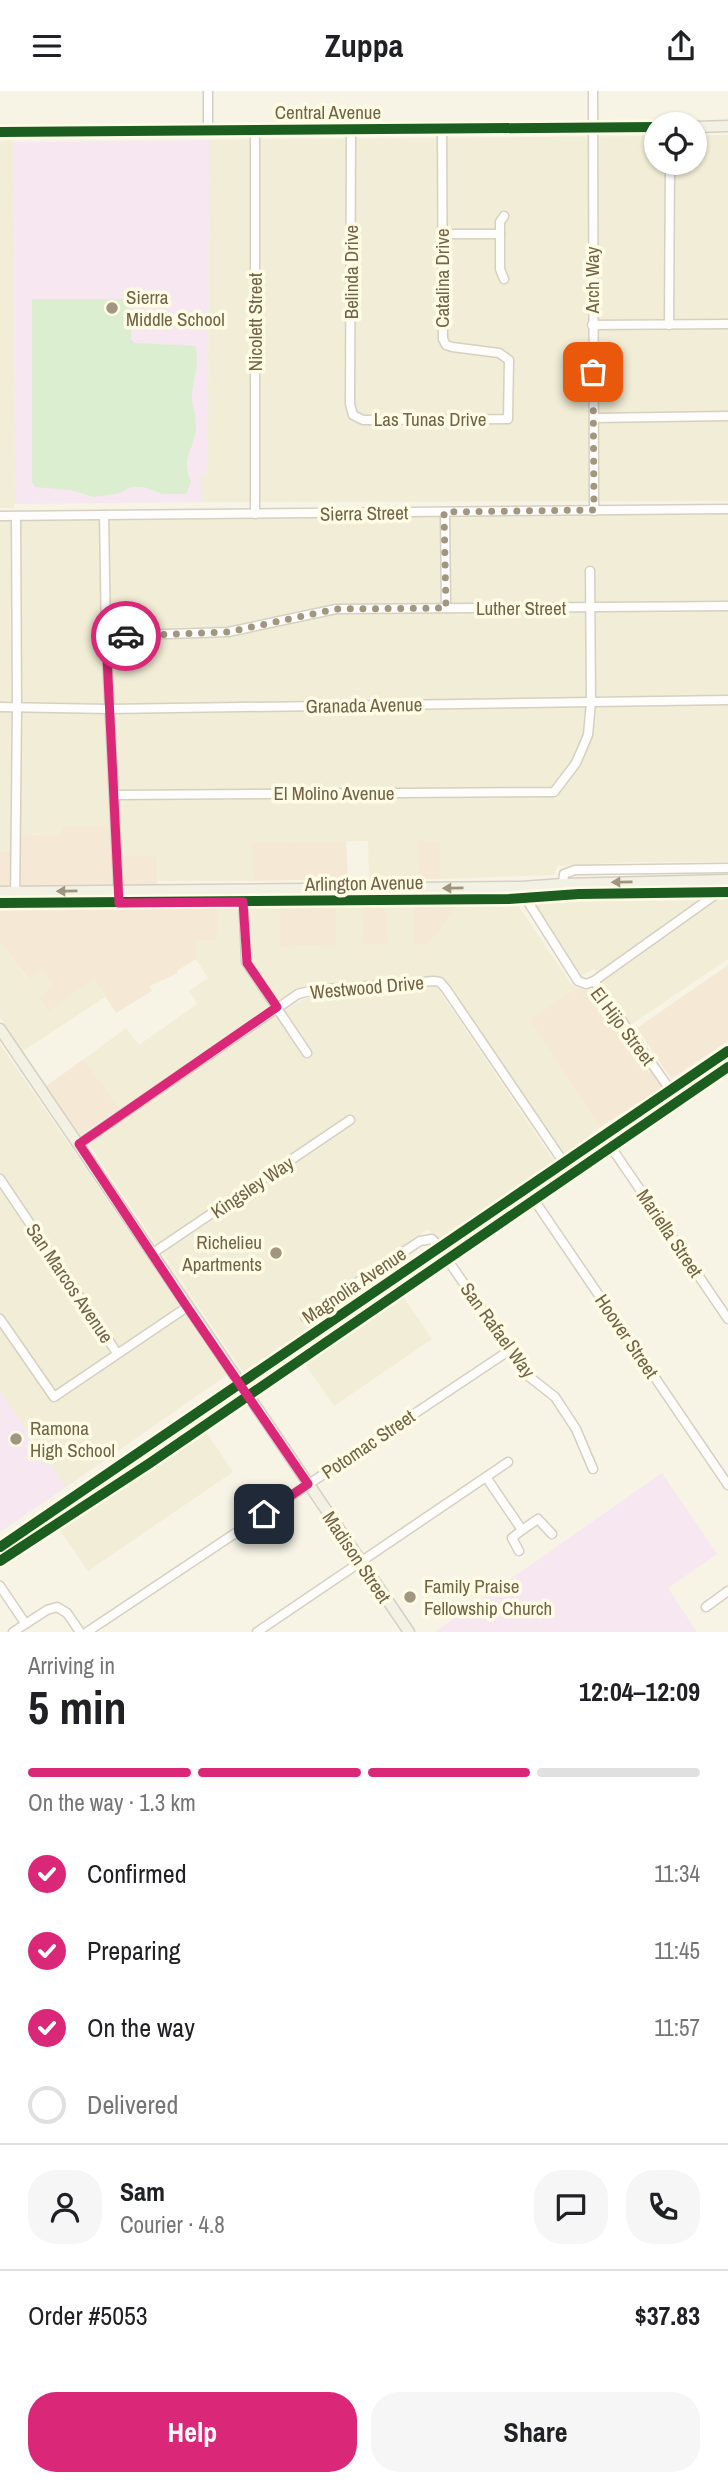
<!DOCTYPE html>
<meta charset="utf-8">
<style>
:root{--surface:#fff;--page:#f6f6f6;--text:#202124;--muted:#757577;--line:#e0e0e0;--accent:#db2777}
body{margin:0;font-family:"Archivo Narrow",sans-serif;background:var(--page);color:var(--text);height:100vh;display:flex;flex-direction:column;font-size:26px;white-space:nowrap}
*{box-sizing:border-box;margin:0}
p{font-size:23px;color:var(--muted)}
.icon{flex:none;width:38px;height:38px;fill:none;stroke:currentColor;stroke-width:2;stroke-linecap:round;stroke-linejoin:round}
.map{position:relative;height:1541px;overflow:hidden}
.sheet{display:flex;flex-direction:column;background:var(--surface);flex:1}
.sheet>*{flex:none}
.controls{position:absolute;left:644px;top:21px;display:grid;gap:14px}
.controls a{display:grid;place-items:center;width:63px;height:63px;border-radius:50%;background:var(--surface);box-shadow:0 2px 5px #0004;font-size:35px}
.pin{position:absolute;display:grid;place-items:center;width:60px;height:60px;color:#fff;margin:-30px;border-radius:14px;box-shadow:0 4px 10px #0006}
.courier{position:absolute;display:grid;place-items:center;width:70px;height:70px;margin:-35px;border:5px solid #db2777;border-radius:50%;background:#fff;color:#222;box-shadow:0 2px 9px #0007}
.headline em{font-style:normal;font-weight:700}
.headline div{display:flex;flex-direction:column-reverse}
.headline{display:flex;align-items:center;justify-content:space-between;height:119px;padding:0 28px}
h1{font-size:46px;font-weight:700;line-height:52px}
.bar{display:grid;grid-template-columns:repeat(4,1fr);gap:10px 7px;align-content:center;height:84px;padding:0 28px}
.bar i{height:9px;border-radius:5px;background:var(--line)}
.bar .active{background:var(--accent)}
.bar p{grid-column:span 4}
.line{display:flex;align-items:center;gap:18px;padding:0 28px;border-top:2px solid var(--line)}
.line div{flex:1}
.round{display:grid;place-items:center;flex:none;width:74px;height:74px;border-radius:28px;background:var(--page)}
ol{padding:0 28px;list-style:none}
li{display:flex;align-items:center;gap:21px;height:77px}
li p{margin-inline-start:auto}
li .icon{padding:7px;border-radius:50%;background:var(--accent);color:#fff;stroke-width:4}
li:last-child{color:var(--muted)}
li i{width:38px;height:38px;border:4px solid var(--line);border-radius:50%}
.button{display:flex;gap:14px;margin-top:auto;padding:14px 28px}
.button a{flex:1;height:80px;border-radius:28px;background:var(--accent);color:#fff;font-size:28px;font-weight:700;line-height:80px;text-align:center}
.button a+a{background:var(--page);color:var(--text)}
header{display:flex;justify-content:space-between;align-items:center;height:91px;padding:0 28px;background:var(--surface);font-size:32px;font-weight:700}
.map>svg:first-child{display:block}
</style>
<header><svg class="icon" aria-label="menu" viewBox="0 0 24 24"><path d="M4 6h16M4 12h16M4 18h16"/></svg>Zuppa<svg class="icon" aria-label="share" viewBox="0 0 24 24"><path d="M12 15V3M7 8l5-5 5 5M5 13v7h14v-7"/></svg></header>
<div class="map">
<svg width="728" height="1541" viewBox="0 0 728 1541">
<rect width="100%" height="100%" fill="#f7f4e6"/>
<g fill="#f2edd6">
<polygon points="695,44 728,44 728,410 201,411 201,383 208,382 209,49 656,45 656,72 695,72"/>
<polygon points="10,49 14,51 15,413 14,417 0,417 0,50"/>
<polygon points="728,422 728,771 631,771 557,775 554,784 440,788 440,750 419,750 419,788 369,789 368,750 253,751 253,790 157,790 156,764 116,765 62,735 62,744 13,743 13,760 0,761 0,428"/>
<polygon points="728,807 728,868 629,935 594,878 579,886 535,816 540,811"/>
<polygon points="514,813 518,814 569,890 576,897 531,930 600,1036 566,1066 440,885 309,895 277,909 249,866 250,817 280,816 280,856 335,855 336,815 361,814 362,853 388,853 387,814 413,814 415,854 429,853 458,814"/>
<polygon points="218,816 235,816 238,820 240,869 270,917 120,1018 84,968 126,937 139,954 197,913 189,900 208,887 196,868 195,850 217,849"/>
<polygon points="2,853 27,888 42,878 54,895 39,905 94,888 105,906 23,960 0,926 0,854"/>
<polygon points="436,895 556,1073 440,1152 428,1138 393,1162 362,1178 356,1188 299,1224 309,1238 243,1281 87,1051 274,923 314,904"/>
<polygon points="0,953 227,1284 66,1396 0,1300"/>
<polygon points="402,1204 432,1248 334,1315 303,1270"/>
<polygon points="204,1338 233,1381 88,1480 58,1436"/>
</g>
<g fill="#f5e9d6">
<polygon points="114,734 116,765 156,764 157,795 0,796 0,761 13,760 13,743 61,744 62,735"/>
<polygon points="346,750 348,788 253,790 252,751"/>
<polygon points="418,750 440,750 440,788 419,788"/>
<polygon points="361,814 387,814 388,853 362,854"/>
<polygon points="458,814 429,853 414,854 413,814"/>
<polygon points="336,815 336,855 280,856 280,816"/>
<polygon points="218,816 217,849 196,850 196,868 177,880 178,882 150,895 152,900 116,922 94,888 48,920 39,905 54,895 42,878 28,888 2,853 0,854 0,818"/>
<polygon points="728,874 728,950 671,988 637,937"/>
<polygon points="576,897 595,901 601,907 662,997 600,1036 530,929"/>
<polygon points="84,968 120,1018 80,1044 46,995"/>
</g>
<g fill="#f6e7f0">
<polygon points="209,49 208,383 201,383 201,411 15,413 14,51"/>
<polygon points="0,1300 66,1396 0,1441"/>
<polygon points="662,1382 717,1463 668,1497 697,1541 435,1541"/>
</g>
<path fill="#dbeed0" d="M32 208H124L132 216 131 248 134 252 195 255C201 274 191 291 192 310 194 322 198 329 195 343 191 364 181 367 191 391L186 403H163L144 396H131L120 402 93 406 71 399 35 396 32 391Z"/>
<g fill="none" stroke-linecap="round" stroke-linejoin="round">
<g stroke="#d5d0c2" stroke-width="11">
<g id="minor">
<polyline points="208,0 208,39"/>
<polyline points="593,0 594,420"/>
<polyline points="351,38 350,313 353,324 363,329 508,328 509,269 499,262 452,256 446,254 443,248 442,38"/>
<polyline points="255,39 255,423"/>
<polyline points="504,125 500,131 500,178 504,188"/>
<polyline points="442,143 500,143"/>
<polyline points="592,234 728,233"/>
<polyline points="669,234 670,72"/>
<polyline points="594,327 728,325"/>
<polyline points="445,421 446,517"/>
<polyline points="104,424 106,545 119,812"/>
<polyline points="0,425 728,418"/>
<polyline points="106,545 228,541 336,518 728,515"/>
<polyline points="0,616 109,618 728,609"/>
<polyline points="115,704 554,701 576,672 588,644 591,611 590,480"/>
<polyline points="563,793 564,783 575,779 728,777"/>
<polyline points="523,803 578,890 586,893 594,890 719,801"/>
<polyline points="243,806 246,871 307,962"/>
<polyline points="15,812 17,616 16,425"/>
<polyline points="594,890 678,1010"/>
<polyline points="79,1053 298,903 314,899 434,890 440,891 446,898 564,1072"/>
<polyline points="611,1056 728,1228"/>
<polyline points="0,1088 117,1262"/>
<polyline points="526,1097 728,1394"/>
<polyline points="153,1162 350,1029"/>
<polyline points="447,1168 527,1284 555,1306 576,1338 593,1378"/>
<polyline points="305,1226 420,1150 432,1148 440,1156"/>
<polyline points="0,1228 54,1306 187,1216"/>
<polyline points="486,1386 522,1439 512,1447 519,1460"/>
<polyline points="522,1439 538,1428 552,1443"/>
<polyline points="0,1495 25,1532"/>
<polyline points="706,1516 728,1500"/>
<polyline points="13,1541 47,1519 57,1516 67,1522 80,1541"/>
<polyline points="87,1541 510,1259"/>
<polyline points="257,1541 508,1371"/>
</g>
</g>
<g stroke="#d5d0c4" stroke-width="13">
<g id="major">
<polyline points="695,36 728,35"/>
<polyline points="0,41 656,36"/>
<polyline points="0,801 521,796 563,793 728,789"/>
<polyline points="0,812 509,808 579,803 728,801"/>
<polyline points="0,938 409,1541"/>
<polyline points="0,1456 728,960"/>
<polyline points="0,1470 150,1372 728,976"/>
</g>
</g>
<use href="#minor" stroke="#fefdfb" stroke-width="8"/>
<use href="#major" stroke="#f2f1e3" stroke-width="10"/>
<g stroke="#fffce6" stroke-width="15">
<g id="cycleway">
<polyline points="0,41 656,36"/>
<polyline points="0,812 509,808 579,803 728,801"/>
<polyline points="0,1456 728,960"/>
<polyline points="0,1470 150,1372 728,976"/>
</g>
</g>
<use href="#cycleway" stroke="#1b5e20" stroke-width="10"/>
</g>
<defs><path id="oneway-solid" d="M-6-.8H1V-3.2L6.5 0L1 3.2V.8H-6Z" transform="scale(1.75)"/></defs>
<g fill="#9f957e">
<use href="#oneway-solid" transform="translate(622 791) rotate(179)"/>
<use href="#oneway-solid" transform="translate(453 797) rotate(179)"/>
<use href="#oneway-solid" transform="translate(67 800) rotate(179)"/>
</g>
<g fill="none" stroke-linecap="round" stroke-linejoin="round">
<polyline stroke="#a1967f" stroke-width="7" stroke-dasharray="0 12.6" points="126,545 228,541 336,518 446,517 444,421 594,419 593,281"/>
<polyline stroke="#db2777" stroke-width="9" points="126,545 106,545 119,812 243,811 247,872 277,916 79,1053 187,1216 308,1393 264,1423"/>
</g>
<g fill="#a1967f" stroke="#fffce6" stroke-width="2.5">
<circle cx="112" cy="217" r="7"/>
<circle cx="276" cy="1162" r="7"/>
<circle cx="16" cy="1348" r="7"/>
<circle cx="410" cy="1506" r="7"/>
</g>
<g text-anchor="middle" stroke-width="7" stroke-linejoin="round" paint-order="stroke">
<g font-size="19" fill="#736347" stroke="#fffce6">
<text x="328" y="28">Central Avenue</text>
<text transform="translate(351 181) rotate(-90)" y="7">Belinda Drive</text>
<text transform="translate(442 187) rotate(-90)" y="7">Catalina Drive</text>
<text transform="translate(592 189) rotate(-90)" y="7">Arch Way</text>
<text transform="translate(255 231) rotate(-90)" y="7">Nicolett Street</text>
<text x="430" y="335">Las Tunas Drive</text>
<text transform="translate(364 422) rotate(-1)" y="7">Sierra Street</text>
<text x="521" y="524">Luther Street</text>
<text transform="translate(364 614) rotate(-1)" y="7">Granada Avenue</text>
<text x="334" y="709">El Molino Avenue</text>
<text transform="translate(364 792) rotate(-1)" y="7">Arlington Avenue</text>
<text transform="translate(367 896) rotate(-5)" y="7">Westwood Drive</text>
<text transform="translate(623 935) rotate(53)" y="7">El Hijo Street</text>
<text transform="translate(252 1096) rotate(-34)" y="7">Kingsley Way</text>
<text transform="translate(670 1142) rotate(56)" y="7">Mariella Street</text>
<text transform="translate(70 1192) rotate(56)" y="7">San Marcos Avenue</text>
<text transform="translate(354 1194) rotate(-34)" y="7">Magnolia Avenue</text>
<text transform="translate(498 1239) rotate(54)" y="7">San Rafael Way</text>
<text transform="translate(627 1245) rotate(56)" y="7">Hoover Street</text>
<text transform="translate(368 1353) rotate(-34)" y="7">Potomac Street</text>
<text transform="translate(357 1466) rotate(56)" y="7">Madison Street</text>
</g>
<g font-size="19" fill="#736347" stroke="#fffce6" text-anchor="start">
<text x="126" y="213">Sierra<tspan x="126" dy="22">Middle School</tspan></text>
<text x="262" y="1158" text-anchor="end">Richelieu<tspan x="262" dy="22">Apartments</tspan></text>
<text x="30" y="1344">Ramona<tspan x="30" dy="22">High School</tspan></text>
<text x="424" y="1502">Family Praise<tspan x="424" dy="22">Fellowship Church</tspan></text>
</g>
</g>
</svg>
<div class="controls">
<a><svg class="icon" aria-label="locate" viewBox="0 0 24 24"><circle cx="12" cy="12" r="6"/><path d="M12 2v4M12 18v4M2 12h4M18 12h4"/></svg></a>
</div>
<div class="pin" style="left:593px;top:281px;background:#ea580c"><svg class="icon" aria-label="bag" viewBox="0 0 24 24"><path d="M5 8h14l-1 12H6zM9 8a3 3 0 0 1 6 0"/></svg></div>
<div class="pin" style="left:264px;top:1423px;background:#1f2937"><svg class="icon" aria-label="home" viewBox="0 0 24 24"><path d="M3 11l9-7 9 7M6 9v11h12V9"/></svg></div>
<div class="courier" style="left:126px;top:545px"><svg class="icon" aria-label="car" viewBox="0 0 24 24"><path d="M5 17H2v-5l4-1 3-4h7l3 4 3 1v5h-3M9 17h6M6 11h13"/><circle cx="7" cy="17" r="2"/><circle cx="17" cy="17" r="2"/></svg></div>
</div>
<section class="sheet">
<div class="headline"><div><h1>5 min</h1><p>Arriving in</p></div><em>12:04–12:09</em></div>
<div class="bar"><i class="active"></i><i class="active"></i><i class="active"></i><i></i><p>On the way · 1.3 km</p></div>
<ol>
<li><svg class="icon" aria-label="check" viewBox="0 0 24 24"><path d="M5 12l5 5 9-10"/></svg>Confirmed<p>11:34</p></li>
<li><svg class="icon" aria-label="check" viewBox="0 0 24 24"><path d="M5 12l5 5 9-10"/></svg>Preparing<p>11:45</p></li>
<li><svg class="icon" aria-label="check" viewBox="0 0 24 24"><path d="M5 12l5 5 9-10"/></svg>On the way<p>11:57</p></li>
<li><i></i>Delivered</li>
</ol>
<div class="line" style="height:126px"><a class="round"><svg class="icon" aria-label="person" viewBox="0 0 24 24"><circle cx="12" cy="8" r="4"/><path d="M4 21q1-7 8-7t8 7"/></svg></a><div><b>Sam</b><p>Courier · 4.8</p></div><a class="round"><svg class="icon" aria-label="chat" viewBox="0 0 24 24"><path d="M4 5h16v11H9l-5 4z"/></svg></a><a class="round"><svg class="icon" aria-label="phone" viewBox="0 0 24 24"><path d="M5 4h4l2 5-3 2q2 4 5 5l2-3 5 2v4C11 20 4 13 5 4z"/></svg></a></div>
<div class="line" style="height:91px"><div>Order #5053</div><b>$37.83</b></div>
<div class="button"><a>Help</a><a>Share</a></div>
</section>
